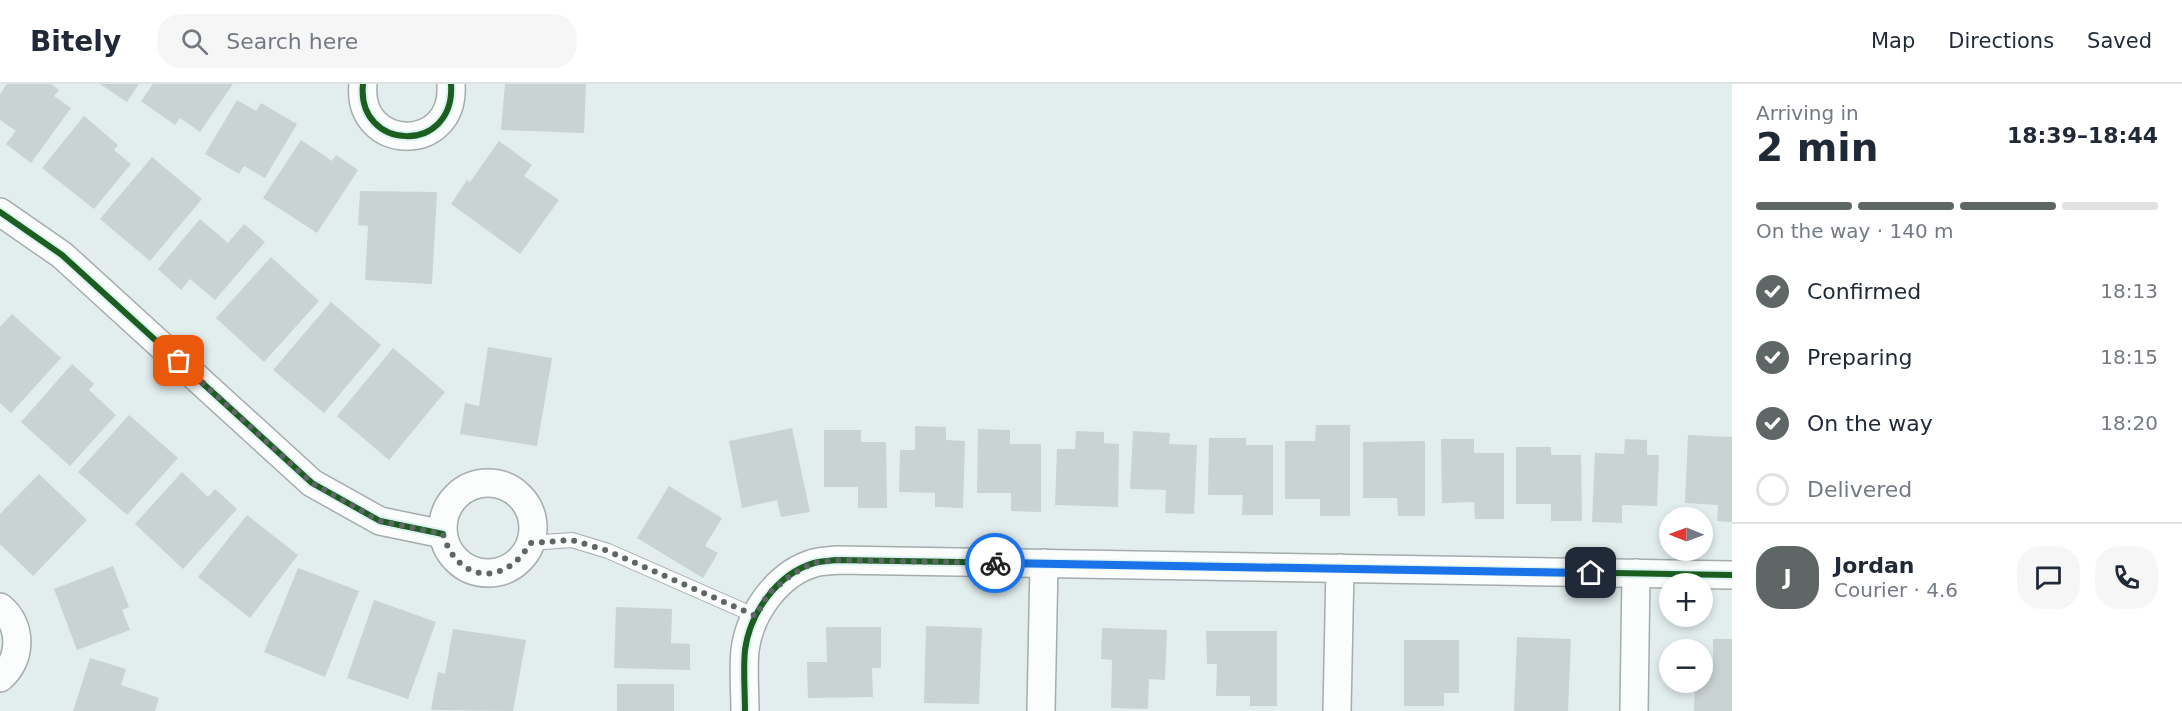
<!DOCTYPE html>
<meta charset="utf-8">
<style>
:root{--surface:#fff;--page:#f6f6f7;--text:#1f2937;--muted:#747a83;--line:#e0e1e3;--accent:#5e6666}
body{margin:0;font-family:"DejaVu Sans",sans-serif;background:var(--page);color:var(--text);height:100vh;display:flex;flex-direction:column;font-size:22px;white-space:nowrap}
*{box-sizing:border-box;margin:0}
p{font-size:20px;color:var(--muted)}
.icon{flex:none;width:33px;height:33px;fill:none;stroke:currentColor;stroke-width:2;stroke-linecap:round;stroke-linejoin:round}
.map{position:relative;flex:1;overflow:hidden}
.sheet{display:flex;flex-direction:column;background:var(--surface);width:450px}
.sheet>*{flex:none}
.needle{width:39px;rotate:271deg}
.buttons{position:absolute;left:1659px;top:423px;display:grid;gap:12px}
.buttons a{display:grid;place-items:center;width:54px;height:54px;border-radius:50%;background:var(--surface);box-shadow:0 3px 9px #0003;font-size:30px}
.pin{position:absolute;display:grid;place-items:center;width:51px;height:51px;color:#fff;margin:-26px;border-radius:12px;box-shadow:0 3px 9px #0006}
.courier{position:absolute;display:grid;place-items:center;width:60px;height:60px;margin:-30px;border:4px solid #1a73e8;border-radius:50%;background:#fff;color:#222;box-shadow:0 2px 8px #0007}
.headline em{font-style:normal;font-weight:700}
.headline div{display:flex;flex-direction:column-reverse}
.headline{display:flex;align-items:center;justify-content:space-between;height:102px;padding:0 24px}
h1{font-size:39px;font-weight:700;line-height:45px}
.bar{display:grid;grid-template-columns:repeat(4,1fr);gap:9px 6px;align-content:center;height:72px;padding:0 24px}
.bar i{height:8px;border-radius:4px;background:var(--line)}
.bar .current{background:var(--accent)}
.bar p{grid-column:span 4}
.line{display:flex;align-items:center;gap:15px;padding:0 24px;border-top:2px solid var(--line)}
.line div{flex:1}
.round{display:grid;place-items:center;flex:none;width:63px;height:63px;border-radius:24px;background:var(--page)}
ol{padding:0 24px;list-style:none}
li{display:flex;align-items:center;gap:18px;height:66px}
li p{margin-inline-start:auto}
li .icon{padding:6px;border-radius:50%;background:var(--accent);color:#fff;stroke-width:4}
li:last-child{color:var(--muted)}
li i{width:33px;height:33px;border:3px solid var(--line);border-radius:50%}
header{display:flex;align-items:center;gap:36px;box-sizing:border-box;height:84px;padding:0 30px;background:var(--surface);border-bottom:2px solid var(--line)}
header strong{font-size:28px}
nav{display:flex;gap:33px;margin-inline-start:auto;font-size:21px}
.search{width:420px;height:54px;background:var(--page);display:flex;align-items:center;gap:15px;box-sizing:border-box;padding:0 21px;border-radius:24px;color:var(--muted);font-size:22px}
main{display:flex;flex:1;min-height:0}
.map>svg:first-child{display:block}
</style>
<header>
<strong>Bitely</strong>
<div class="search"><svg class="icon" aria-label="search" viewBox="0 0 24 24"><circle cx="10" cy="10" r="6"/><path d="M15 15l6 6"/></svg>Search here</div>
<nav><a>Map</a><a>Directions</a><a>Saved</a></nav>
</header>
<main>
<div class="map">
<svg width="1732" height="627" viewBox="0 0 1732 627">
<rect width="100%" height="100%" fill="#e2eded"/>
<g fill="#cad3d3">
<polygon points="7,0 51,0 59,6 54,12 71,24 31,79 6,60 16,47 0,36 0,10"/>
<polygon points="100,0 139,0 127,18"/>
<polygon points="153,0 233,0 200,48 180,34 175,41 141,17"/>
<polygon points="505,0 586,0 584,49 501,46"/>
<polygon points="237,16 256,27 261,19 297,40 265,94 244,82 239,90 205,70"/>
<polygon points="84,32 118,61 114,66 131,80 94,125 42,84"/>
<polygon points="301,56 332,77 336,71 358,86 317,149 263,114"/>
<polygon points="499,57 532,81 524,92 559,116 520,170 451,120 467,96 470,98"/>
<polygon points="152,73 202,115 150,177 100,135"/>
<polygon points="360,107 437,108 432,200 365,196 368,142 358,141"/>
<polygon points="200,135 228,159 244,140 265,158 215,216 190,195 181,206 158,185"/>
<polygon points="271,173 319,217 264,278 216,234"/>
<polygon points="331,218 381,261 324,329 273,286"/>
<polygon points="12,230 61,274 11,329 0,319 0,243"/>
<polygon points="488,263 552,274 537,362 460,350 465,319 479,322"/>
<polygon points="393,264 445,308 389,376 337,332"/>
<polygon points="72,280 94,300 89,306 116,331 70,382 21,338"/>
<polygon points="129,331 178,374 127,431 78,388"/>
<polygon points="1316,341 1350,341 1350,432 1320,432 1320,415 1285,415 1285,357 1315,357"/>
<polygon points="915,342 946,343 946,356 965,357 963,424 935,423 935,409 899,408 900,366 915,366"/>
<polygon points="792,344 810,428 781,433 777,416 742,424 729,357"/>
<polygon points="978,345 1010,346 1010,360 1041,360 1041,428 1011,427 1011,409 977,409"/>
<polygon points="824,346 861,346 861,358 886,358 887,424 858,424 858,403 824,403"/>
<polygon points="1076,347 1104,348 1104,359 1119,360 1118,423 1055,421 1057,365 1075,365"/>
<polygon points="1133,347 1170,349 1169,360 1197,361 1194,430 1165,429 1166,406 1130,405"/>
<polygon points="1688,351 1732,353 1732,438 1717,437 1718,421 1685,419"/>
<polygon points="1209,354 1246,354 1246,361 1273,361 1273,431 1242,431 1243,411 1208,411"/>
<polygon points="1441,355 1474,355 1474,369 1504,369 1504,435 1475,435 1474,418 1442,419"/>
<polygon points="1625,355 1647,356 1647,371 1659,371 1657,422 1622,421 1622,439 1592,438 1595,369 1624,370"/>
<polygon points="1425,357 1425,432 1398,432 1397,414 1363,414 1363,358"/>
<polygon points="1516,363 1551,363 1551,371 1581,371 1582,437 1551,437 1551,420 1516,420"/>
<polygon points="182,388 208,413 215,405 237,425 183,485 135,440"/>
<polygon points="39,390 87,436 33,492 0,460 0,430"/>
<polygon points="669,402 722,434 705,462 718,469 703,494 637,454"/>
<polygon points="247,431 298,471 250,534 198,493"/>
<polygon points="113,482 129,523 122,526 130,546 77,566 54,505"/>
<polygon points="298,484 359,507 325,593 264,568"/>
<polygon points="374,516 436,538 408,615 347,594"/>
<polygon points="616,523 672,525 671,559 690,560 690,586 614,584"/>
<polygon points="926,542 982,544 979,620 924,619"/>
<polygon points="826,543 881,543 881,584 872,584 873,613 808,614 807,578 827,578"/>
<polygon points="1102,544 1167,546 1165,596 1149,595 1148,625 1111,624 1112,576 1101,575"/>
<polygon points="453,545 526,556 513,627 431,626 438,588 445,590"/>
<polygon points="1206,547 1277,547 1277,622 1250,622 1250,612 1216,612 1217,580 1207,580"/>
<polygon points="1517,553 1571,555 1568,627 1514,627"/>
<polygon points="1713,555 1732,555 1732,627 1694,627 1695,598 1702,598 1702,588 1713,588"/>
<polygon points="1404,556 1459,556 1459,609 1444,609 1444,622 1404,622"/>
<polygon points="90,574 126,585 121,601 159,614 155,627 73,627"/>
<rect x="617" y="600" width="57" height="27"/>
</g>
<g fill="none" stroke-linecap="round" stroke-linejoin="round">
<g stroke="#a4acac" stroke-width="16">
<polyline id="lane" points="530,459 572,456 608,467 756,532"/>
</g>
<g stroke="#a4acac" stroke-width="30">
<g id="street">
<path d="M363 0C356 68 456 71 451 0"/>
<polyline points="0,128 62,171 312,399 380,437 443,450"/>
<circle cx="488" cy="444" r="45"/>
<path d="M0 523C23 541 22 576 0 594"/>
<path d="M745 627C745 607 743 586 745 566 750 529 777 490 814 479 821 477 829 477 837 476L1732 491"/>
<polyline points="1041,627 1044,479"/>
<polyline points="1337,627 1340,484"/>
<polyline points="1634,627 1636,489"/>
</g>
</g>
<use href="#lane" stroke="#fbfcfc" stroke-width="14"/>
<use href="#street" stroke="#fbfcfc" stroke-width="27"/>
<g stroke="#ddf2f2" stroke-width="10">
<g id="cycleway">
<path d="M363 0C356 68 456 71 451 0"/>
<polyline points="0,128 62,171 312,399 380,437 443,450"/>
<path d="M745 627C745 607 743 586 745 566 750 529 777 490 814 479 821 477 829 477 837 476L1732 491"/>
</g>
</g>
<use href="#cycleway" stroke="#1b5e20" stroke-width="6"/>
</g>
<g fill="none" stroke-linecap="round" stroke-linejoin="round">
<path stroke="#5e6666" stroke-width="6" stroke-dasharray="0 10.8" d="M179 277 312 399 380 437 443 450C457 499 506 503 530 459L572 456 608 467 756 532 768 510 791 491 813 479 837 476 995 479"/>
<polyline stroke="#1a73e8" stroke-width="8" points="995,479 1591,489"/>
</g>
</svg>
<div class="buttons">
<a><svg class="needle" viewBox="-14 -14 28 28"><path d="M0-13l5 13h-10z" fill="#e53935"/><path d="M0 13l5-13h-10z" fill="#747a83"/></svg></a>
<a>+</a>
<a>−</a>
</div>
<div class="pin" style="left:179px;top:277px;background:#ea580c"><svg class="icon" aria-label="bag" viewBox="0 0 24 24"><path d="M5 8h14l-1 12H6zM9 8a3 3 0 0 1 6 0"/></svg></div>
<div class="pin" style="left:1591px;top:489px;background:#1f2937"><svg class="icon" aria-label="home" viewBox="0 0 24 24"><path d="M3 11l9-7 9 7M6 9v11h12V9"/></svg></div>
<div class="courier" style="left:995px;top:479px"><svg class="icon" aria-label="bike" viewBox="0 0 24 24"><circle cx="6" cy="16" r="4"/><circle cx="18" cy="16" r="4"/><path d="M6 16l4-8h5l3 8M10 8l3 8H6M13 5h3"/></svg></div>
</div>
<section class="sheet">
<div class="headline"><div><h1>2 min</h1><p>Arriving in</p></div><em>18:39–18:44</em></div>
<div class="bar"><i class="current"></i><i class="current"></i><i class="current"></i><i></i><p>On the way · 140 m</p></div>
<ol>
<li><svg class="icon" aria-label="check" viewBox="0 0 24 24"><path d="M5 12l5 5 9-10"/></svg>Confirmed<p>18:13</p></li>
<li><svg class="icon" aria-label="check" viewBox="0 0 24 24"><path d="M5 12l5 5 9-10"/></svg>Preparing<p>18:15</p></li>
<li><svg class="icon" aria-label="check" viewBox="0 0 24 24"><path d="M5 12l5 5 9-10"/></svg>On the way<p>18:20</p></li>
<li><i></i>Delivered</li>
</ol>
<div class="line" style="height:108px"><b class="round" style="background:var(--accent);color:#fff">J</b><div><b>Jordan</b><p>Courier · 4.6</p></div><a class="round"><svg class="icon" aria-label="chat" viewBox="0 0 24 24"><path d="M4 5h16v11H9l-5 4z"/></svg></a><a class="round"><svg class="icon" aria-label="phone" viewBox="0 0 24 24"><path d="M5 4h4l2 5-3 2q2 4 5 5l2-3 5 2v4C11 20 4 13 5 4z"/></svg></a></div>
</section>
</main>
